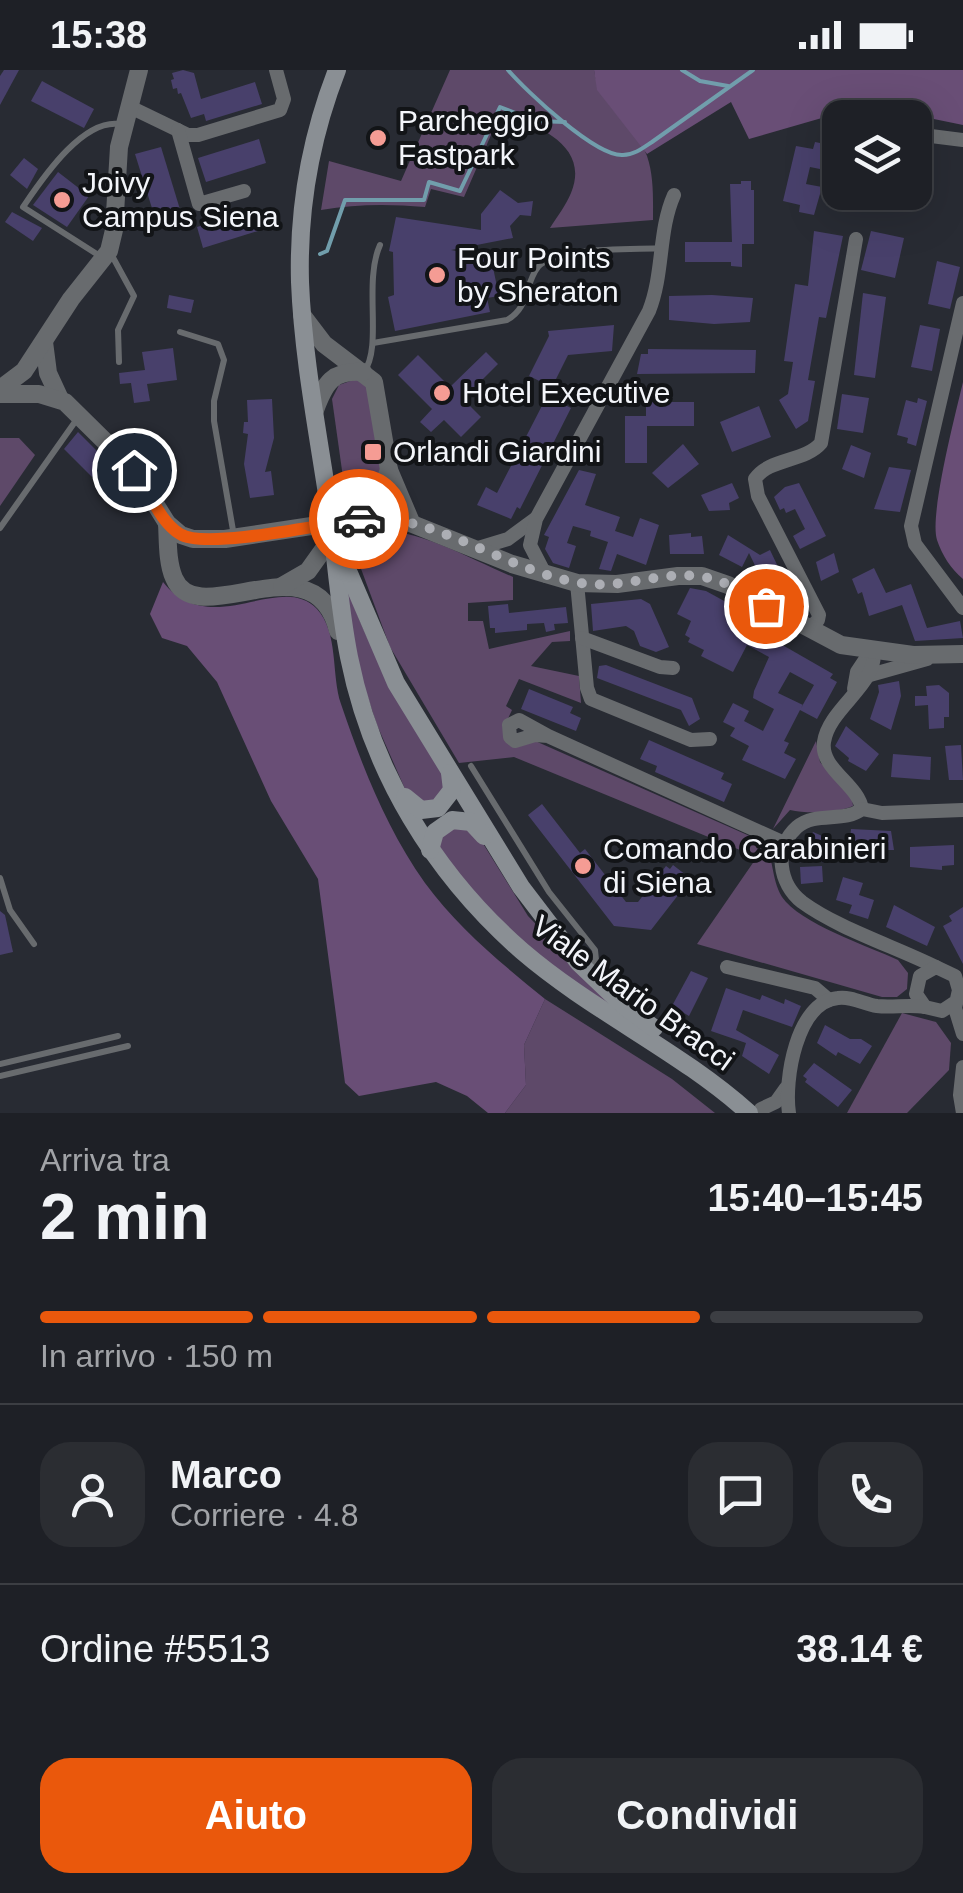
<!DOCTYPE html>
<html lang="it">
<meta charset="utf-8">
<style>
:root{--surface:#1e2026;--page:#2b2d32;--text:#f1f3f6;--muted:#a1a3a7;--line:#3c3e43;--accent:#ea580c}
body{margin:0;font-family:Arial,sans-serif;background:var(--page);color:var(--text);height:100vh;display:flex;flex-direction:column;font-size:38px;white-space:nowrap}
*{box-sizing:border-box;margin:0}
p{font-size:32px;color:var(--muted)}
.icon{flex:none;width:55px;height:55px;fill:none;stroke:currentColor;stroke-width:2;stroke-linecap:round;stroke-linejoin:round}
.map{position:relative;height:1043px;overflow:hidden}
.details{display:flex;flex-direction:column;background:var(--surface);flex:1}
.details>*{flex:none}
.tools{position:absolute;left:822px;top:30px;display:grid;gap:20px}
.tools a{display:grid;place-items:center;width:110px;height:110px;border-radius:20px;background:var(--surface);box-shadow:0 10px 40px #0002,0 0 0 2px var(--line);font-size:50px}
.pin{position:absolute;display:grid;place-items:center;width:85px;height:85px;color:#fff;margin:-42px;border:5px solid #fff;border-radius:50%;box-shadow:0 2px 10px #0007}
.courier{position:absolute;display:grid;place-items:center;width:100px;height:100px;margin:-50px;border:8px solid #ea580c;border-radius:50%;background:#fff;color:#222;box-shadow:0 2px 12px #0007}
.overview em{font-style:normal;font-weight:600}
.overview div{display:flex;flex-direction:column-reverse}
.overview{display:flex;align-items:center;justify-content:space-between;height:170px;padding:0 40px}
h1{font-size:65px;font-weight:600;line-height:75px}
.bar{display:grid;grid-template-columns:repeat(4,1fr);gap:15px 10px;align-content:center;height:120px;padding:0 40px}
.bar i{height:12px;border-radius:8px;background:var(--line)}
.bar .current{background:var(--accent)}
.bar p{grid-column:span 4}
.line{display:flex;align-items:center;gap:25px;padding:0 40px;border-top:2px solid var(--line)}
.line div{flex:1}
.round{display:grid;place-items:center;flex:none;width:105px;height:105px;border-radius:30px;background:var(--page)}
.button{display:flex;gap:20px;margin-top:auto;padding:20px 40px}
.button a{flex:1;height:115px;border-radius:30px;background:var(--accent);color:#fff;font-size:40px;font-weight:600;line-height:115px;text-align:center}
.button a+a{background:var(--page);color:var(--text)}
.status{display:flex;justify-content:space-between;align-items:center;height:70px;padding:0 50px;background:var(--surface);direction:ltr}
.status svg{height:28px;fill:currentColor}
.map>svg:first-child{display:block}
</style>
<div class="status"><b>15:38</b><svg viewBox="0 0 49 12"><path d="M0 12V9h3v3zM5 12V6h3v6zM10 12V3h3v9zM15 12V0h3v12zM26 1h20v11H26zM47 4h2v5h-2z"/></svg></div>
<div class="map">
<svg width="963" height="1043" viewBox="0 0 963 1043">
<rect width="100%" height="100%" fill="#282b33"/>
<g fill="#5e4969">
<path d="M450 0H594C600 40 635 53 647 86 654 106 653 129 653 150L550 158C557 147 566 135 571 123 591 74 535 55 501 42L464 127 431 119 425 137C389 134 356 134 321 140L329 91 401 111Z"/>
<polygon points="356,309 367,315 382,405 371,440 348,443 332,329 339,315"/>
<polygon points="0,368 19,368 35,385 0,436"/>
<path d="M370 459C420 459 468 488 513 507V530L468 533V551H483L489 579 570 561V571L552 572 531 596 579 606 581 633 519 609 506 636 512 640 503 659 533 670 761 771C775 784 770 807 782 827 799 853 868 876 898 890L908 903 907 919 897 927H882L697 874 757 787 514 687 459 693 390 577 347 461Z"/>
<path d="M345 511C370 586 404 638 446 705L447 719 428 735 405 719 377 655 355 589Z"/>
<path d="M816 671 820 692 852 728 853 736C837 743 807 744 790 740L773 759Z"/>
<polygon points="456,753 479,767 528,846 612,933 609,936 523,875 439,784 440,764"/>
<polygon points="545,929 672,1009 715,1043 505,1043 526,1015 524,975"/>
<polygon points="902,943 936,952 951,973 949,1000 907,1043 847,1043"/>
</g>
<g fill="#694e76">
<polygon points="594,0 963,0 963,55 890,40 853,39 749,69 731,32 647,84 597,20"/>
<path d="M963 312V509C951 499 942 485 937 470 929 445 956 342 963 312Z"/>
<path d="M163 512C211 572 280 500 317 539 339 563 331 605 341 634 362 696 386 758 425 813 458 858 502 894 545 929L524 975 526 1015 505 1043H488L467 1026 436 1012 359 1026 345 1013 318 809 271 731 217 612 187 576 162 568 150 544Z"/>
</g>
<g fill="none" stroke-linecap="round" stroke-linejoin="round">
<g stroke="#719eac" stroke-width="4">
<path d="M508 0C526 21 596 87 623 85 634 85 643 78 652 72L753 0"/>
<polyline points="682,0 700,11 728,16"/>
<polyline points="320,184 327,181 345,130 424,130 429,112 460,121 500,37 536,51 565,52"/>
</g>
</g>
<g fill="#48406b" fill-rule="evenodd">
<polygon points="4,0 19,0 0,35 0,6"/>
<polygon points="183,0 194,3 201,29 255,12 262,34 206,51 204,44 191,48 181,23 178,24 177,18 173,19 171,10 174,9 172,3"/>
<polygon points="42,11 94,39 84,58 31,31"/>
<polygon points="259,69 266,93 206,112 198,88"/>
<polygon points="815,72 840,77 840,103 810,97 806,114 822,117 814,145 799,142 800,135 783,131 796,76 813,79"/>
<polygon points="161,77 182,146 157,154 135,84"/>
<polygon points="24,88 38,99 27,119 10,105"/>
<polygon points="58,102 89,126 67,157 33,135"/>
<polygon points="741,111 751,111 751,120 754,120 754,174 742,174 742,197 731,196 731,192 685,192 685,172 732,172 730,114 741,114"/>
<polygon points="500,120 518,133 533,131 531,146 520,145 510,156 513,168 451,180 491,188 499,226 487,228 490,242 395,261 388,227 394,225 393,182 389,181 396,147 481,160 481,144"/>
<polygon points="252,140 258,161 203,178 197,157"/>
<polygon points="12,142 42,158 33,171 5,152"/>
<polygon points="814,161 843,166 826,248 819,247 808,310 815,311 808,351 796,359 779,330 788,324 793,292 784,291 795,214 808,216"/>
<polygon points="871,161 904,168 895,208 861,200"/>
<polygon points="937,191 960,197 950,239 928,234"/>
<polygon points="863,223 886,227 875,308 854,305"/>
<polygon points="169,225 194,230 191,243 167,238"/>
<polygon points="712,225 753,228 750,252 714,254 669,250 669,226"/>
<polygon points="614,255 612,281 568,285 552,317 529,306 549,266 548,261"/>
<polygon points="920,255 940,259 932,301 911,297"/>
<polygon points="173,278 177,310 147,314 150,331 134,333 131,313 120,314 119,303 145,300 142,282"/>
<polygon points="648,279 756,280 755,303 637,304 641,284 648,284"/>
<polygon points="486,282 498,294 463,329 481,347 461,367 444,350 431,362 420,352 432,339 398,305 418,285 450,317"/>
<polygon points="842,324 869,328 863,363 837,359"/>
<polygon points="547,326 571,338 520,439 517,437 511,449 477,435 486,417 497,423"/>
<polygon points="918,328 927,331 916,376 907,373 908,368 897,365 906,330 917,333"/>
<polygon points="272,329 274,368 265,402 271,401 274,425 250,428 244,394 248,364 243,363 244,352 248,352 247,330"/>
<polygon points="646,332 694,332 694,356 647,356 647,393 625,393 625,346 646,346"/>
<polygon points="759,336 771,367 732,382 720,352"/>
<polygon points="78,362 104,388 97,394 101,398 92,407 64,379"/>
<polygon points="683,374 699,394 668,418 652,403"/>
<polygon points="851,375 871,383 864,408 842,399"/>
<polygon points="889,397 911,400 900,442 874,439"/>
<polygon points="579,400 596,404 585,435 620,447 615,461 633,467 640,448 659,455 646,495 617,484 611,501 599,499 608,472 590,466 591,461 573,456 567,473 576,476 569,498 553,493 545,479 549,467 544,465"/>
<polygon points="732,413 739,428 729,433 730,440 709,441 701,425"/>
<polygon points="799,413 826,466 800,479 793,466 805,459 795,439 786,443 784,438 780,440 774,427 785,417"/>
<polygon points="691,463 691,467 702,466 704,484 670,484 669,465"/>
<polygon points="728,465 760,485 770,480 781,503 763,512 749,483 742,497 719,485"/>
<polygon points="834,483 839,502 821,511 816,492"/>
<polygon points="874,498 886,523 911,514 927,558 960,551 963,568 915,571 902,535 869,546 862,522 858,524 852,509"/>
<path d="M690 518 706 521 726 532 725 534 750 547 748 552 767 562 765 565 833 604 830 608 837 612 817 649 800 640 784 671 789 673 784 683 796 689 785 709 742 690 749 676 730 666 735 658 723 652 733 633 749 641 744 651 763 661 774 639 753 628 754 621 769 587 747 575 733 602 701 586 704 580 688 572 690 568 685 565 691 551 677 544ZM790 602 814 615 801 638 803 635 778 623Z"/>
<polygon points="641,529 650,534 669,577 656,582 640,576 634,561 626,556 593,561 591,534"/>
<polygon points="508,534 509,543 566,537 568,553 554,554 555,560 546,562 544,553 527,554 527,560 495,563 495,558 490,558 488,536"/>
<polygon points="606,595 692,628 700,649 689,656 681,640 597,608 599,596"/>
<polygon points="899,611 901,626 891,660 870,649 879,622 878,615"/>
<polygon points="939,615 949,623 949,647 944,647 944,658 929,659 928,635 915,636 915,626 927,626 926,616"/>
<polygon points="529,619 573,637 570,643 581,648 576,661 521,639"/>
<polygon points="846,656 879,684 866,701 848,691 849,688 835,676"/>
<polygon points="649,670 724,703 721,709 732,714 724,732 655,702 657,696 640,689"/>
<polygon points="961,675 963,710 949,710 945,676"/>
<polygon points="893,684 931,687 930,710 891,707"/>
<polygon points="542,734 580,783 585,779 626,832 638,832 666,796 670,799 673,795 686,805 684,808 689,811 651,860 614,856 528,745"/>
<polygon points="851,759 891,761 894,780 849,780"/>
<polygon points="813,762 834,771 824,793 803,783"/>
<polygon points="954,775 954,795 942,796 942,800 910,797 910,777"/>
<polygon points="822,796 823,812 801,814 800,797"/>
<polygon points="843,807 863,813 859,825 874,830 868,849 849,843 852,835 836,830"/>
<polygon points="894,835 935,857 927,876 886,857"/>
<polygon points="963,837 963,894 943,856 952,851 949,846"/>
<polygon points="0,841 5,845 13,882 0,885"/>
<polygon points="691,901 708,908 689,946 672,936"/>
<polygon points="726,918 760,930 762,925 784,934 785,929 801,936 792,957 743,940 736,960 779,985 769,1004 742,986 746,973 711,961"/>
<polygon points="825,955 850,969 861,969 872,976 860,994 838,982 836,986 817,973"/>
<polygon points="814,993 852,1020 838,1037 805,1012 807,1009 803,1006"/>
</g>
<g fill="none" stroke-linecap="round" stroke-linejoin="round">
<g stroke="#686b6e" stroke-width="6">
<polyline points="110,182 134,226 118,260 119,292"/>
<path d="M103 188 23 137C42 109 85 44 124 55"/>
<polyline points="180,262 218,274 224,290 214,331 214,351 234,466"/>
<path d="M373 273 507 250C530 237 524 215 538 197 555 176 636 180 663 178"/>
<path d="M364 302C383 276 363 213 380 175"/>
<polyline points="0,458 77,349"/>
<polyline points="471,696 549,822 595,880 596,890 589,901"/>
<polyline points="0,808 10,840 34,874"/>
<polyline points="0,994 118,966"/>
<polyline points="0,1006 128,976"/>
</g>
<g stroke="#686b6e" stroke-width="14">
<polyline points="130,37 188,65 198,65 280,40 284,29 276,0"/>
<polyline points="178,60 199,134 244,121"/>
<polyline points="915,64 963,70"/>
<polyline points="963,233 911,456 915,474 963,538"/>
<polyline points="475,479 508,469 535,449"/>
<path d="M546 506 530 475 536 449 649 241C664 203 658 161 674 125"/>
<polyline points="577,513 587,618 591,629 691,670 710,669"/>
<path d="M810 558 818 550 819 545 758 426 755 409C769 388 805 392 821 373L856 169"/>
<polyline points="582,568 660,597 673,598"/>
<polyline points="870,605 927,589"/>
<polyline points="854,619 857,602 873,578"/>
<polyline points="548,666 535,665 515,671 510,667 509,655 519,650 548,666 784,773"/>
<path d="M862 739C858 714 820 699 824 672 829 637 881 613 873 578"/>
<polyline points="727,897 815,918 829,930"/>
<path d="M936 897C896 877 837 858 802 832 779 814 773 778 797 757 816 741 844 753 862 739L882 743 963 740"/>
<polyline points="954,933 942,941 925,937 916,924 920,906 936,897 955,906 959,920 955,938 963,964"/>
<polyline points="761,1039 776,1032 786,1018"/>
<path d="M789 1043C784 1011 796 932 838 928 851 926 864 934 877 936 893 938 908 934 925 937"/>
<polyline points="963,1043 960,1025 963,997"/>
</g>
<g stroke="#686b6e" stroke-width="18">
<polyline points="302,245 324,274 374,312 389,400 411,452"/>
<polyline points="44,272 48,303 60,329"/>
<polyline points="0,319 24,301 71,229 109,181 114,160 119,77 139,0"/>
<polyline points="0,324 39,324 65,332 134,400 167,453 181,465 193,469 225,469 371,447 400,449 512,494 577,513 617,514 678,506 702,506 728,515 841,575 913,585 963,584"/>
<path d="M315 340C325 313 332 300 363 302"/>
<polyline points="371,447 389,400"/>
<path d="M167 453C168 470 167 492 174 508 198 565 315 465 338 561"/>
<polyline points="282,516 308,501 333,466"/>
</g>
<g stroke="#8a8f94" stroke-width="18">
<path d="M337 0C310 69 298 138 300 212 303 287 318 363 329 437 336 487 339 537 349 587 372 702 434 804 522 881 593 942 680 981 749 1043"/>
<polyline points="339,480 396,613 521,817 579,893 624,936 654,958"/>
<polyline points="405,727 421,740 438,738 452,720 450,703"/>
<polyline points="430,780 435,762 452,750 471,752 484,766"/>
</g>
</g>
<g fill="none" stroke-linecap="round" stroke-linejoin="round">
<path stroke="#acaeb4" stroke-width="10" stroke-dasharray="0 18" d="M359 449C426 439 508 502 580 513 621 520 662 500 703 507 726 510 747 525 766 536"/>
<path stroke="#ea580c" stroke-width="12" d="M134 400C150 421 158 450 180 464 205 480 324 454 359 449"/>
</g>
<g fill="#f59c94" stroke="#121417" stroke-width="4">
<circle cx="378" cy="68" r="10"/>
<circle cx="62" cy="130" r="10"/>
<circle cx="437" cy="205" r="10"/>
<circle cx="442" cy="323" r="10"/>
<rect x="363" y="372" width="20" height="20" rx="5"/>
<circle cx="583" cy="796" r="10"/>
</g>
<g text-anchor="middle" stroke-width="8" stroke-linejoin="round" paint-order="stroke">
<g font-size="30" fill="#f3f5fa" stroke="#121417" text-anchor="start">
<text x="398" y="61">Parcheggio<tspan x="398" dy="34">Fastpark</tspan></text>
<text x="82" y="123">Joivy<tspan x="82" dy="34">Campus Siena</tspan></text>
<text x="457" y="198">Four Points<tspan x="457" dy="34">by Sheraton</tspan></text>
<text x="462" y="333">Hotel Executive</text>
<text x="393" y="392">Orlandi Giardini</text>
<text x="603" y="789">Comando Carabinieri<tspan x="603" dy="34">di Siena</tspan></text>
</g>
<g font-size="30" fill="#f3f5fa" stroke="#121417">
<text transform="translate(633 923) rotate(36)" y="10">Viale Mario Bracci</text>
</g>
</g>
</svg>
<div class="tools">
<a><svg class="icon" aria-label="layers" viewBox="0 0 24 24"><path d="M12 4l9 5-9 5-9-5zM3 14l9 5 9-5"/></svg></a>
</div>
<div class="pin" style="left:766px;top:536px;background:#ea580c"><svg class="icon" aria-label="bag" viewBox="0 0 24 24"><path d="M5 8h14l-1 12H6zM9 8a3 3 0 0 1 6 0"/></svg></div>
<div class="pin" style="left:134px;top:400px;background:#1f2937"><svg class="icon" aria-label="home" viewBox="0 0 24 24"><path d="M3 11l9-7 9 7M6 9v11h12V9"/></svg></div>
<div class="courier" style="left:359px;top:449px"><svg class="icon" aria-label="car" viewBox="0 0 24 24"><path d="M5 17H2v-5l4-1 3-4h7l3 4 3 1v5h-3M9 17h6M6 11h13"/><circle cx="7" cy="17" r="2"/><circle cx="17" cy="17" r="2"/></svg></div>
</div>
<section class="details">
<div class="overview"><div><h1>2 min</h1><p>Arriva tra</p></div><em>15:40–15:45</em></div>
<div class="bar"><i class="current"></i><i class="current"></i><i class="current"></i><i></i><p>In arrivo · 150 m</p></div>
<div class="line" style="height:180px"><a class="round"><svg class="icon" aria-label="person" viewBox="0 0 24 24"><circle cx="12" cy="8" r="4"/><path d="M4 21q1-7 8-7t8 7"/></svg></a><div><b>Marco</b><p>Corriere · 4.8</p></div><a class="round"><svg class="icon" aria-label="chat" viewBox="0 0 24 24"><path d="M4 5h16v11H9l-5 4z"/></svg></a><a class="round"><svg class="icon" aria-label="phone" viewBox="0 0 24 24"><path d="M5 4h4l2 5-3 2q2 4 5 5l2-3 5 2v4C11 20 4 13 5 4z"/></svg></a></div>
<div class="line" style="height:130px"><div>Ordine #5513</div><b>38.14 €</b></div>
<div class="button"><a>Aiuto</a><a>Condividi</a></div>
</section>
